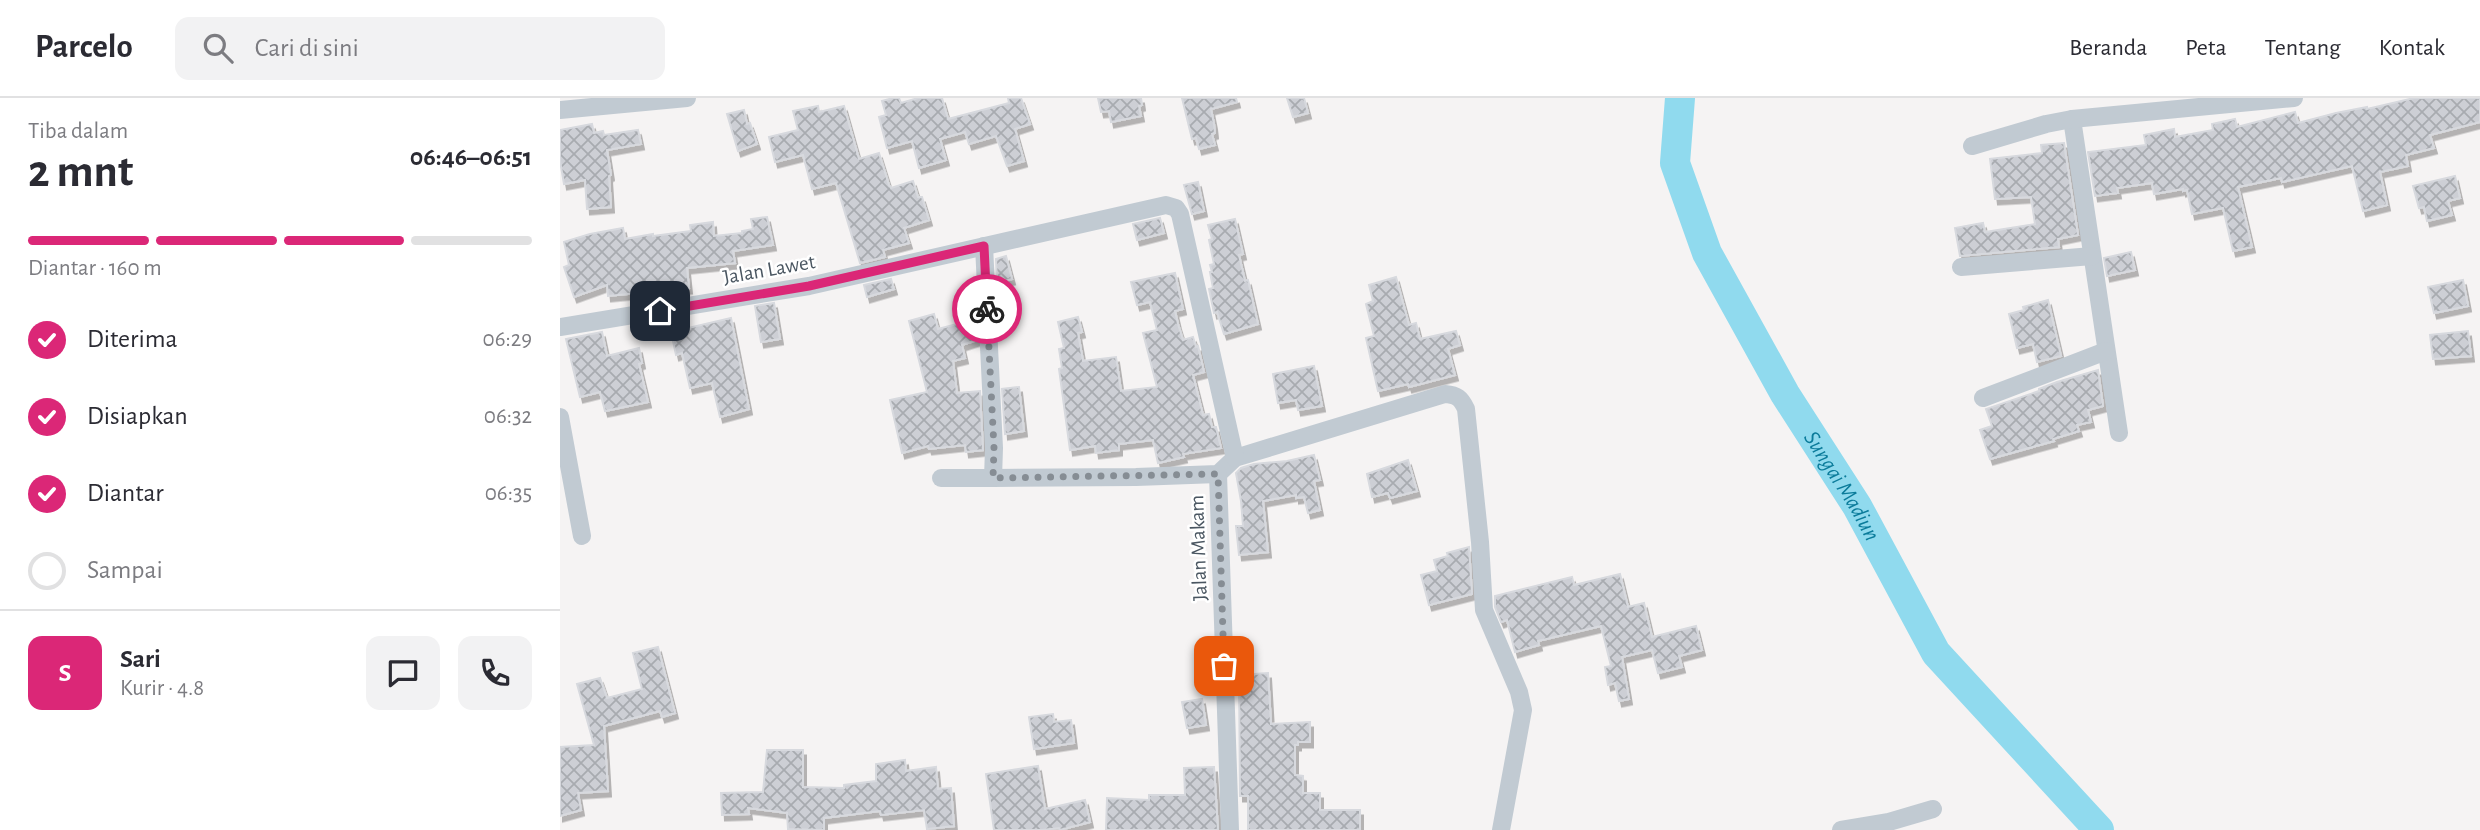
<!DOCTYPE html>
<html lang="id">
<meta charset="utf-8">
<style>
:root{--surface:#fff;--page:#f2f2f3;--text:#2b2b33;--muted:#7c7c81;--line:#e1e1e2;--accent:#db2777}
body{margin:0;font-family:"Alegreya Sans",sans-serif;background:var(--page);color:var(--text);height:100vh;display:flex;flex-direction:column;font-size:26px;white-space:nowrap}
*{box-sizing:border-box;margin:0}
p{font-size:23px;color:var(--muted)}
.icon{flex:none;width:38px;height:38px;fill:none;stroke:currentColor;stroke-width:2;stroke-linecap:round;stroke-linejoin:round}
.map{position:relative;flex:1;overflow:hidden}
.drawer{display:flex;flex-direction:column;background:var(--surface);width:560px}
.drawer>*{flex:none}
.pin{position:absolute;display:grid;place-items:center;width:60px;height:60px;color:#fff;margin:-30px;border-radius:14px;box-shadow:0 4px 10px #0006}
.courier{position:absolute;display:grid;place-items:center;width:70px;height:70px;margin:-35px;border:5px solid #db2777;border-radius:50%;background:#fff;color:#222;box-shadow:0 2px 9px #0007}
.overview em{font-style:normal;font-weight:600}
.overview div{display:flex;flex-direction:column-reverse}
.overview{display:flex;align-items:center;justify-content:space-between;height:119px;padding:0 28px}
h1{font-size:46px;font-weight:600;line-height:52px}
.bar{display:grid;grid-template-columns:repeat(4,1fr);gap:10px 7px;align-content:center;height:84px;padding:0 28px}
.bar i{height:9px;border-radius:5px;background:var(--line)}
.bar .on{background:var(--accent)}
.bar p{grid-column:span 4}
.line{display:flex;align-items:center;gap:18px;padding:0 28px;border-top:2px solid var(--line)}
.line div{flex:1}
.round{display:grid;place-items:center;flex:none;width:74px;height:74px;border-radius:14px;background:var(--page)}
ol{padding:0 28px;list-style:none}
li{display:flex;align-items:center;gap:21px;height:77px}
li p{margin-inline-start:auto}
li .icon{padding:7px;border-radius:50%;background:var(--accent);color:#fff;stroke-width:4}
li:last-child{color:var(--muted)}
li i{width:38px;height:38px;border:4px solid var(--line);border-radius:50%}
header{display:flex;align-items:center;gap:42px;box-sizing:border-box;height:98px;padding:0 35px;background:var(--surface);border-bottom:2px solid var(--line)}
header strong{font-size:33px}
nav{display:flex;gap:38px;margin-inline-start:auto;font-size:24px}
.search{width:490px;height:63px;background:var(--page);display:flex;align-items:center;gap:18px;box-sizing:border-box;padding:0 24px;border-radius:14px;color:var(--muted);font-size:26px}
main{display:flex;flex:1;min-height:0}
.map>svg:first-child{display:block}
</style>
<header>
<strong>Parcelo</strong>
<div class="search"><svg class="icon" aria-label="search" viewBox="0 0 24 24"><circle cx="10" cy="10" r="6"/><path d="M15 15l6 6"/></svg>Cari di sini</div>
<nav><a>Beranda</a><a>Peta</a><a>Tentang</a><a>Kontak</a></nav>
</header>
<main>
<section class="drawer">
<div class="overview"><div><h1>2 mnt</h1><p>Tiba dalam</p></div><em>06:46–06:51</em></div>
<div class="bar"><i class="on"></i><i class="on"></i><i class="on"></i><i></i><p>Diantar · 160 m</p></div>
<ol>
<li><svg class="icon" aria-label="check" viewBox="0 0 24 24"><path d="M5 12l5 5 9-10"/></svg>Diterima<p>06:29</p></li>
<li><svg class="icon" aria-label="check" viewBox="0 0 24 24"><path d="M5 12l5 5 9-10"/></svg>Disiapkan<p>06:32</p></li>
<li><svg class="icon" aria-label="check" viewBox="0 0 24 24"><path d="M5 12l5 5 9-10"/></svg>Diantar<p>06:35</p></li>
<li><i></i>Sampai</li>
</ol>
<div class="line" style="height:126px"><b class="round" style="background:var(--accent);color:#fff">S</b><div><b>Sari</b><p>Kurir · 4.8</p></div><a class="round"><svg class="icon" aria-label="chat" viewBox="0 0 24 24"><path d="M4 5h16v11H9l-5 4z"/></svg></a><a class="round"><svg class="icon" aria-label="phone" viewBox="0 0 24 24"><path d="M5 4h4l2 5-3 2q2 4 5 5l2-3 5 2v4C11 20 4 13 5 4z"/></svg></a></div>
</section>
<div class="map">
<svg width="1920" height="732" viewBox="0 0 1920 732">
<defs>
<pattern id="building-cross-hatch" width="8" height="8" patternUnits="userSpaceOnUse" patternTransform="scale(1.75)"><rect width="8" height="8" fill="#cdcfd5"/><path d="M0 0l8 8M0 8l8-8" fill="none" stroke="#a8abb0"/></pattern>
<filter id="shadow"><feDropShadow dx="3" dy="5.5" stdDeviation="0" flood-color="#0004"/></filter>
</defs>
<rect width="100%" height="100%" fill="#f5f3f3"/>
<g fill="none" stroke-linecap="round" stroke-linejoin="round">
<path stroke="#90daee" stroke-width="30" id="s1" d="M1120 0 1115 65 1147 155 1225 296 1297 408 1376 555 1539 732"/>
</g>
<g fill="url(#building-cross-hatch)" stroke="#d7d9de" stroke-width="2" filter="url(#shadow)">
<polygon points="333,0 339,0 341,5 358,0 382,0 388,21 449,5 448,0 461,0 470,26 455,31 464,63 447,68 436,38 409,46 405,34 380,41 386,62 359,70 352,43 327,50 319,19 326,17 322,3"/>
<polygon points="538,0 581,0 582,7 579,8 581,18 551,24 549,13 541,14"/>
<polygon points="622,0 676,0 677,4 651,11 654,26 655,35 652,36 655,47 639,51 636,40 632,41"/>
<polygon points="727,0 744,0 748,15 733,19"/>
<polygon points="1854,0 1920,0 1920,24 1870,37 1874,50 1846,57 1848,68 1820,74 1827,107 1803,113 1792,68 1722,84 1721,80 1678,89 1692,149 1673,153 1663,110 1632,116 1627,92 1623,93 1623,91 1594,96 1592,85 1557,90 1558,95 1535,98 1528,54 1586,47 1584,37 1614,31 1615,39 1653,32 1652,26 1675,21 1677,29 1735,14 1738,25 1776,15 1807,9 1807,11"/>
<polygon points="258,8 259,14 284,8 299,61 319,55 329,87 331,90 353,83 358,99 362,99 369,122 344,130 349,145 323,152 325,159 300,165 276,85 252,91 243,57 215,64 209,39 238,32 233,13"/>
<polygon points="184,12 187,26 190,25 197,46 178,53 167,16"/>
<polygon points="32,26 34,35 43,33 44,37 78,32 81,46 47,52 51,77 49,78 51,109 27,111 25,82 4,86 0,63 0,32"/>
<polygon points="1504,45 1518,137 1498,141 1499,149 1400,158 1395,130 1423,125 1425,134 1475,126 1471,99 1435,101 1430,61 1482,55 1481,47"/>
<polygon points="1895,78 1900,100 1888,103 1892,117 1867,123 1864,109 1859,110 1853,88"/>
<polygon points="638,84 644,113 632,116 624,87"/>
<polygon points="207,119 213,147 173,153 175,165 127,170 129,190 48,198 47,187 14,199 4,169 9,167 4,144 30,136 63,130 65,141 93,136 93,138 131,133 130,127 153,124 154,138 182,135 182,133 193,131 191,121"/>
<polygon points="600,120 604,135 577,142 573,126"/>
<polygon points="675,121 683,156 679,157 685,183 688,182 698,226 664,236 657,214 654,215 649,191 653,190 650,174 652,174 650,167 654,166 649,142 652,141 648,127"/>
<polygon points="1571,154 1575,172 1547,178 1544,160"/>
<polygon points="446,158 452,181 437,185 436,161"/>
<polygon points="615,175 623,211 615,213 618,226 623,242 633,239 636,249 638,248 644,274 633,277 643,317 649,316 652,329 656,329 661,350 623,356 624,359 598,365 593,342 559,346 559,352 536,355 535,348 510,352 499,271 502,270 499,251 504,250 498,224 518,219 522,234 518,235 523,263 556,259 561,293 597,289 583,235 597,232 590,204 577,207 571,184"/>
<polygon points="836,179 849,227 856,225 860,241 896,233 900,247 888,251 895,277 849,289 848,286 818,293 806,240 814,238 806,206 813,203 809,187"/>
<polygon points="331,181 334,191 307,199 304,187"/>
<polygon points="1903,182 1908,208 1874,215 1868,189"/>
<polygon points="415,197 416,213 403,217 399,202"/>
<polygon points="1488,202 1501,258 1477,264 1473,246 1457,250 1449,216 1464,212 1463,209"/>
<polygon points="214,205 220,241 201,244 195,208"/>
<polygon points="374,216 378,231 412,222 417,242 402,247 405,260 393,263 397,295 420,293 423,352 406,354 405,347 369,351 368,348 342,355 330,302 367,294 349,223"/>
<polygon points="171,220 189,311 160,319 152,285 130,290 122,255 116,257 111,234"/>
<polygon points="1908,233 1911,258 1873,261 1870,237"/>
<polygon points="42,234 47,258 79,250 82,265 79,266 88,304 45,313 40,294 20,299 6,241"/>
<polygon points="754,268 762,308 738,312 736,302 718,305 713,276"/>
<polygon points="1538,272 1543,308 1528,312 1531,324 1517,327 1519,333 1493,341 1494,343 1430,361 1420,332 1432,328 1426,311 1479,293 1479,291 1497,284"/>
<polygon points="459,289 464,333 445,336 442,291"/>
<polygon points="754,357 760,382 754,383 760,412 748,415 744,399 736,400 736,397 703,403 708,454 679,457 676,428 683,428 681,403 676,375 681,370 694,366 727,363"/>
<polygon points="848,362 857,393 830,400 828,395 812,399 807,376"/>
<polygon points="909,449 912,496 869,507 861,477 877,473 874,462 888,458 887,455"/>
<polygon points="1060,476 1068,509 1084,505 1092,539 1136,528 1142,552 1119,558 1122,569 1098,575 1092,552 1062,559 1069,601 1059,603 1055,585 1048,587 1045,569 1051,568 1041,528 978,543 979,547 955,554 947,522 941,524 935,509 935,498 1012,479 1014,487"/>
<polygon points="98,549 115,615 102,619 100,613 44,628 48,693 18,695 21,712 0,718 0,649 34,647 17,586 40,580 47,600 82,591 73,555"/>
<polygon points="708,575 711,626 750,624 750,644 738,644 738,647 735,647 735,677 743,678 743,695 760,695 760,712 800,712 800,732 688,732 688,698 680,698 679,577"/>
<polygon points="642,601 646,627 627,630 622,604"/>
<polygon points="493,616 494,624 511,622 514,645 474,651 469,619"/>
<polygon points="207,652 243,652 243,689 284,690 284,687 316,683 316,666 345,662 346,673 376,669 378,691 391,690 394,728 367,731 364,712 321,717 320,713 264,720 264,732 228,731 227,715 188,710 189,716 162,717 161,695 203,694"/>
<polygon points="478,668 485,711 525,702 530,724 500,732 499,730 482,732 434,732 426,676"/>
<polygon points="654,669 658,732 546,732 547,700 589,702 589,697 625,697 624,670"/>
</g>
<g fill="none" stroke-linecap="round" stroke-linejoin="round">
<g stroke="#c1cad2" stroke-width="18">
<polyline points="0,12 127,0"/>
<polyline points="1512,21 1559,335"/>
<polyline points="1412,48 1486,26 1512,21 1734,0"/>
<path d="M424 148 434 350 433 380 576 379 658 376 675 360 885 296C897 297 901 300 906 311L920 444 924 512 959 594 963 612 941 732"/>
<polyline points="1401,169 1532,158"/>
<polyline points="0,229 249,188 606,107 616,110 620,116 675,360"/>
<polyline points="1423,300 1546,253"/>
<polyline points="0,319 22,438"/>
<polyline points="658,376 670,732"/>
<polyline points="381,380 433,380"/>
<polyline points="1281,732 1329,724 1373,711"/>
</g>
</g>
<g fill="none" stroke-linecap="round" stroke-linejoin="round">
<polyline stroke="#868d94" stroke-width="7" stroke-dasharray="0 12.6" points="427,211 434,350 433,380 658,376 664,568"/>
<polyline stroke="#db2777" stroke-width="9" points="100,213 249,188 424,148 427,211"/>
</g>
<g text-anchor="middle" stroke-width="5" stroke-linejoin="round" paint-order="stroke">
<g font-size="21" fill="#4a5661" stroke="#fff">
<text transform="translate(209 171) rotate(-10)" y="7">Jalan Lawet</text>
<text transform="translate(638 450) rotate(-92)" y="7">Jalan Makam</text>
</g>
<g font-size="23" font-style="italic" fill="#0c7c9b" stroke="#fff">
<text dy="8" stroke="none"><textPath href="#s1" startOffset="430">Sungai Madiun</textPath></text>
</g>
</g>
</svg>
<div class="pin" style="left:664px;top:568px;background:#ea580c"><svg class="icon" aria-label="bag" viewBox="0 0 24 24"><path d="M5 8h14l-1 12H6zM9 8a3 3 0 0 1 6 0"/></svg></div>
<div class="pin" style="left:100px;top:213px;background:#1f2937"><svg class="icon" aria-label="home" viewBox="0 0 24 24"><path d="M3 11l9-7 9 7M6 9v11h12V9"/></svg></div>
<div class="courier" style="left:427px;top:211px"><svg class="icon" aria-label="bike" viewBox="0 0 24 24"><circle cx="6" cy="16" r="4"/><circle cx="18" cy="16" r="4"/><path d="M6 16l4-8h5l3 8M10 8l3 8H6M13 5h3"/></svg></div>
</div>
</main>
